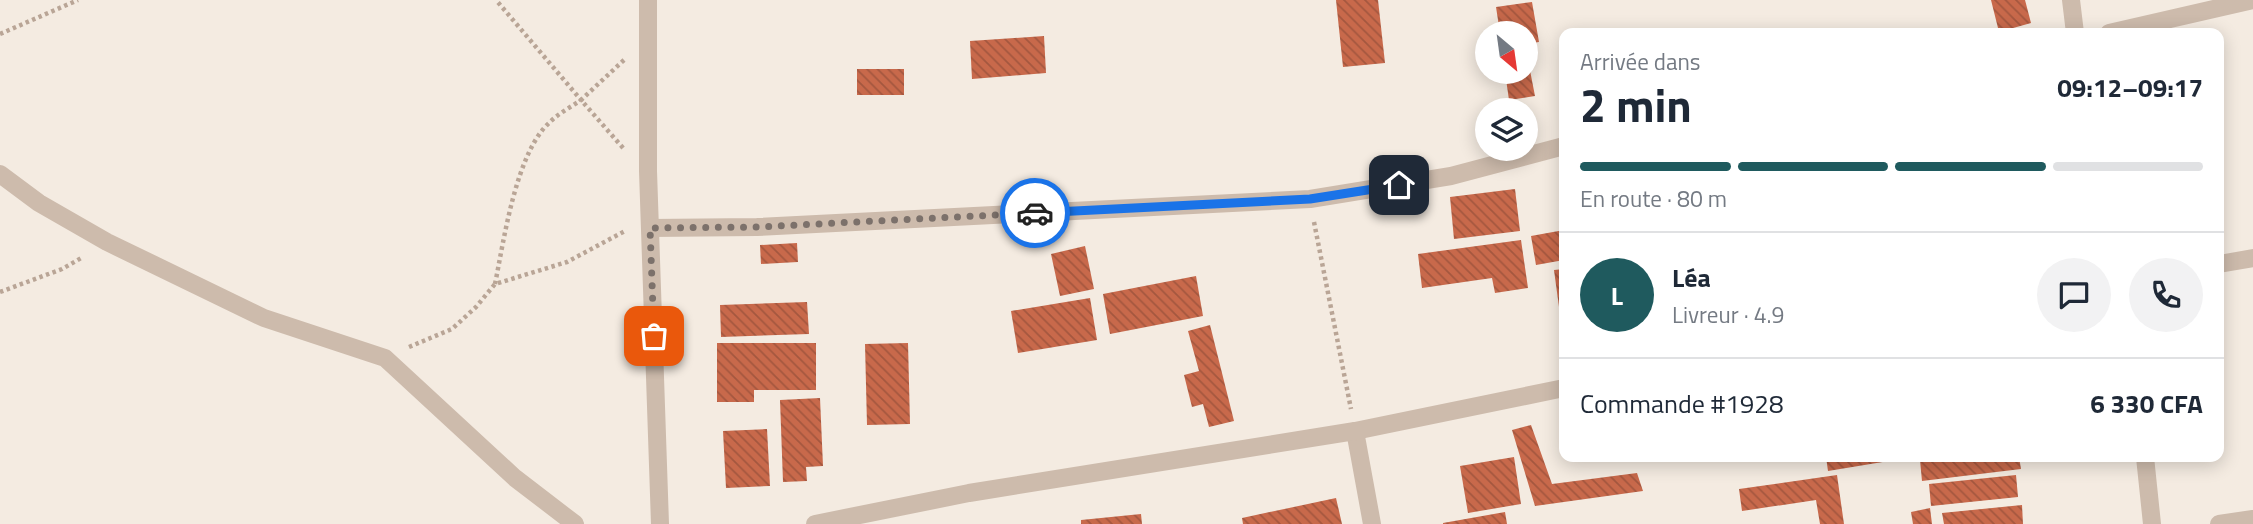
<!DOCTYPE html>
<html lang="fr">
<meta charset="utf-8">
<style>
:root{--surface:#fff;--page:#f2f2f3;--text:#1f2937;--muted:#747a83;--line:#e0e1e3;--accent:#1f5a5e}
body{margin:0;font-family:"Titillium Web",sans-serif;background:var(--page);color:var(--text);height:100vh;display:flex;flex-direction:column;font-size:26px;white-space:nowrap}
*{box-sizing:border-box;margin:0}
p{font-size:23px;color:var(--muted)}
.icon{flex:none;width:38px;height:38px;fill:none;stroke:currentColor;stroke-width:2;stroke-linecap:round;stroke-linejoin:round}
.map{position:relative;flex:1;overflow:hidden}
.details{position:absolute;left:1559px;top:28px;width:665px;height:434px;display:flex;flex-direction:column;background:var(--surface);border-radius:14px;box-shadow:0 4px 18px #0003}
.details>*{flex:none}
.needle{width:46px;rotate:151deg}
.tools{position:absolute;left:1475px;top:21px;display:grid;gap:14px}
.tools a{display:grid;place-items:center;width:63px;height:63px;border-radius:50%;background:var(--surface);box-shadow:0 4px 18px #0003;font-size:35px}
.pin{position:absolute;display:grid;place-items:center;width:60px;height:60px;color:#fff;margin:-30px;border-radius:14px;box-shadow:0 4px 10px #0006}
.courier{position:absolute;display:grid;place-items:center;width:70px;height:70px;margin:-35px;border:5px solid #1a73e8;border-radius:50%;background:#fff;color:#222;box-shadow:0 2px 9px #0007}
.overview em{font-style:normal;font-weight:700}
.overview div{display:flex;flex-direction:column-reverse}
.overview{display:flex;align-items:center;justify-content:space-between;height:119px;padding:0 21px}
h1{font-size:46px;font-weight:700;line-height:52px}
.bar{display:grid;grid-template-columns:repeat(4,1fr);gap:10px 7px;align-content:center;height:84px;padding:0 21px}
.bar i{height:9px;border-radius:5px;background:var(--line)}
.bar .on{background:var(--accent)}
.bar p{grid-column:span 4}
.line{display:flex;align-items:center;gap:18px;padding:0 21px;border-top:2px solid var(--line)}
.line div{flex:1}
.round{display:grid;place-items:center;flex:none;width:74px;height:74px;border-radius:37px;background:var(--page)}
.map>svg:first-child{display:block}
</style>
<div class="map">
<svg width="2253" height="524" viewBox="0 0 2253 524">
<defs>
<pattern id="building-back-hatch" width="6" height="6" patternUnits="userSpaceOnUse" patternTransform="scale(1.75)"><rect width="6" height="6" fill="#c8694b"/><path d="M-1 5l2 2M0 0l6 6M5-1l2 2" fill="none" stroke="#a4573f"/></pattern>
</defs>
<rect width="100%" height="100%" fill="#f4ebe1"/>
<g fill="url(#building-back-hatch)">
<polygon points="1336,0 1378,0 1385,63 1343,67"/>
<polygon points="1991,0 2025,0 2031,23 1999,32"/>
<polygon points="1532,2 1539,42 1526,44 1526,33 1500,33 1496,7"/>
<polygon points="1044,36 1046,73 972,79 970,41"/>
<polygon points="1526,50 1535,96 1509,100 1505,72 1526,72"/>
<rect x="857" y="69" width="47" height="26"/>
<polygon points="1515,189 1520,231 1454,239 1450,197"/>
<polygon points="1564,230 1564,260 1536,265 1531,236"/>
<polygon points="1521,240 1528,288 1495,293 1492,278 1422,288 1418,254"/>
<polygon points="797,243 798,262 761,264 760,245"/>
<polygon points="1085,246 1094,289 1060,296 1051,254"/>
<polygon points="1564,269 1564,306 1559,307 1554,270"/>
<polygon points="1196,276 1203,316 1110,334 1103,294"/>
<polygon points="1090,298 1097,340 1018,353 1011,311"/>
<polygon points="807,302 809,334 721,337 720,305"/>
<polygon points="1210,325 1234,421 1209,427 1203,404 1192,407 1184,375 1199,371 1188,331"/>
<polygon points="717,343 816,343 816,390 754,390 754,402 717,402"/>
<polygon points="908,343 910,424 867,425 865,344"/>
<polygon points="820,398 823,466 806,467 807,481 783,482 780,400"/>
<polygon points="1531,425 1552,484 1637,473 1643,491 1535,506 1512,430"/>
<polygon points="767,429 770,486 726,488 723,431"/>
<polygon points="1514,457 1521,504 1468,513 1460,466"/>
<polygon points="1826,457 1907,457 1907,458 1828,471"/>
<polygon points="1942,457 2019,457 2021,469 1922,481 1920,460"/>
<polygon points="1837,475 1844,524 1820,524 1816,500 1742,511 1739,489"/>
<polygon points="2016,475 2018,497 1931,506 1929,484"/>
<polygon points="1336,498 1342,524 1243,524 1242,518"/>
<polygon points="2022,505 2023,524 1944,524 1942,513"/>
<polygon points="1930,508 1932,524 1913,524 1911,512"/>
<polygon points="1505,512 1507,524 1443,524 1443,523"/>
<polygon points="1141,514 1142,524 1081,524 1081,520"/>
</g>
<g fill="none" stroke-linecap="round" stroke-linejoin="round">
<g stroke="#b9a596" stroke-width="4.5" stroke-dasharray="3.5 3.5" stroke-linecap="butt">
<polyline points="0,34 78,0"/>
<polyline points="624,60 581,100 624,149"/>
<polyline points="1314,222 1351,409"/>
<path d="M495 284C504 240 516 152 550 122 559 113 571 107 581 100L496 0"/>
<polyline points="0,292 62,269 83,257"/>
<polyline points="409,347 452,329 476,307 495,284 567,262 625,231"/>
</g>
<g stroke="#cdbbac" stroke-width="18">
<polyline points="648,0 648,171 660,524"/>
<polyline points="2071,0 2075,33"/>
<polyline points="2109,33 2253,0"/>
<polyline points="0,174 39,203 107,242 264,318 385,358 515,478 575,524"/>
<polyline points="650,228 757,227 1310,199 1451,176 1564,146"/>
<polyline points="2219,264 2253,258"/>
<polyline points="1355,431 1372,524"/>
<polyline points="2145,457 2152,524"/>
<polyline points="815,524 969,493 1355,431 1564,388"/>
<polyline points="2219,524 2253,519"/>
</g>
</g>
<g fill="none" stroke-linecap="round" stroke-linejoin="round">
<polyline stroke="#7c716b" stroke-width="7" stroke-dasharray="0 12.6" points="654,336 650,228 757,227 1035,213"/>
<polyline stroke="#1a73e8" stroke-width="9" points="1035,213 1310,199 1399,185"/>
</g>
</svg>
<div class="tools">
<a><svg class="needle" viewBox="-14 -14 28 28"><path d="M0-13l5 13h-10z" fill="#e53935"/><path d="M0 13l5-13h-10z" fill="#747a83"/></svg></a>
<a><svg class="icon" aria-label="layers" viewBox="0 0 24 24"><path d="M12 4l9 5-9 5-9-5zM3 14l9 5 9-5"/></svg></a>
</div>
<div class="pin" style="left:654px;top:336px;background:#ea580c"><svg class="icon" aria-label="bag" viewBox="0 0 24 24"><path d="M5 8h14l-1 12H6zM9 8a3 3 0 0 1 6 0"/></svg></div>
<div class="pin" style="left:1399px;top:185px;background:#1f2937"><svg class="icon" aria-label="home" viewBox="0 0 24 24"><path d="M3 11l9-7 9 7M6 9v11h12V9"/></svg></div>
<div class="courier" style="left:1035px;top:213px"><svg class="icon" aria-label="car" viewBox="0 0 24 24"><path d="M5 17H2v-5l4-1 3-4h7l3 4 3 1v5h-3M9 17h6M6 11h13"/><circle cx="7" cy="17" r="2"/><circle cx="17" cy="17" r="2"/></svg></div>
<section class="details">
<div class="overview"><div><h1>2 min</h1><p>Arrivée dans</p></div><em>09:12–09:17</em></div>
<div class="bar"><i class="on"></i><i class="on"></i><i class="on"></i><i></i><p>En route · 80 m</p></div>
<div class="line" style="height:126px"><b class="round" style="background:var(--accent);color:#fff">L</b><div><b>Léa</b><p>Livreur · 4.9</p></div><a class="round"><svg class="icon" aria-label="chat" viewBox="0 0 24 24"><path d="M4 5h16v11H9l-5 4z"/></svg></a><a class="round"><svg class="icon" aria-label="phone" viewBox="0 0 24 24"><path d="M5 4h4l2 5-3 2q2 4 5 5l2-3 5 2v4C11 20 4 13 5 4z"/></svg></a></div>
<div class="line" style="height:91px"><div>Commande #1928</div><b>6 330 CFA</b></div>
</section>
</div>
